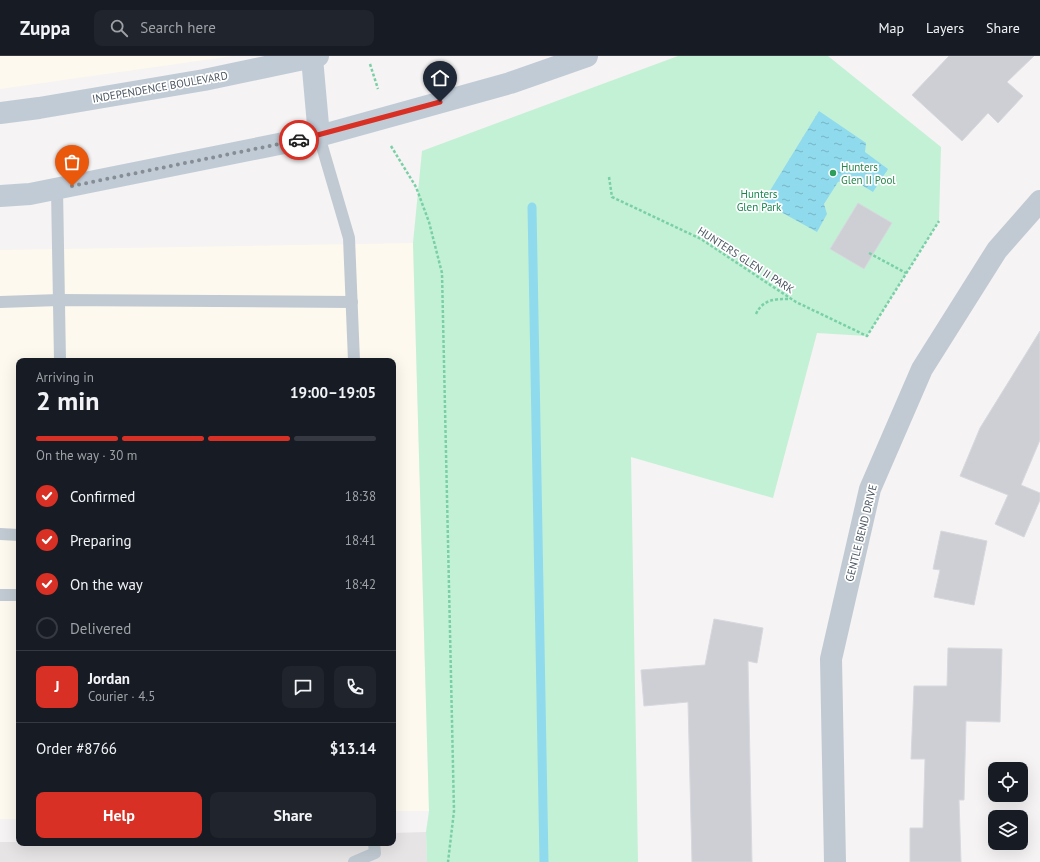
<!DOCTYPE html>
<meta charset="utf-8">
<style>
:root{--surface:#171b24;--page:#20242c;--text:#f1f3f6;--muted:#9ea1a6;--line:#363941;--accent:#d93025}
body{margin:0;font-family:"PT Sans",sans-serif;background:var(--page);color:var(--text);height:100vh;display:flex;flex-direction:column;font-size:15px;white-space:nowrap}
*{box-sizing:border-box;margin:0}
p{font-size:13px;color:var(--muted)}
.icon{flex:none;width:22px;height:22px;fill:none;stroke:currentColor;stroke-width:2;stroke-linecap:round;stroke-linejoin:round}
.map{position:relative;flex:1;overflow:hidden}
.panel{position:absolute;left:16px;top:302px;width:380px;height:488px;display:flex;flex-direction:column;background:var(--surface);border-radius:8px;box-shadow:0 4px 16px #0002}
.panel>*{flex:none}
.buttons{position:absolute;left:988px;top:706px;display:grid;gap:8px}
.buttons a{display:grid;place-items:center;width:40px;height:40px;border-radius:8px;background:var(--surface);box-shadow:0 4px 16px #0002;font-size:20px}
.pin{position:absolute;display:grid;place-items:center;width:34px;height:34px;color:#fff;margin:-41px -17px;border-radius:50% 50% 50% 0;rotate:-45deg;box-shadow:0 0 4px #0007}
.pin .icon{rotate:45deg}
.courier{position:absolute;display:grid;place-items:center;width:40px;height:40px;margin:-20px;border:3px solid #d93025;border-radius:50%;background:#fff;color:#222;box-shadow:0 1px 5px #0007}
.overview em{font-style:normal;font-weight:700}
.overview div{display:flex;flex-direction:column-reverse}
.overview{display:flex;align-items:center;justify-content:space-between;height:68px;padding:0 20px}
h1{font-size:26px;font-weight:700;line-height:30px}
.bar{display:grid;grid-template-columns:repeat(4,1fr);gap:6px 4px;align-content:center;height:48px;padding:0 20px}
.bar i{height:5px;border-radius:3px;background:var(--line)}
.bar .active{background:var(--accent)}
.bar p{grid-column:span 4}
.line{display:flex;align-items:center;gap:10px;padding:0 20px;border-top:1px solid var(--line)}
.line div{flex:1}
.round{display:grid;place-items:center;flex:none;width:42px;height:42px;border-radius:8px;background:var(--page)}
ol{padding:0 20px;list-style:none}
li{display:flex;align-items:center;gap:12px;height:44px}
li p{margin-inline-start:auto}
li .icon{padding:4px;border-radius:50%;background:var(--accent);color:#fff;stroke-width:4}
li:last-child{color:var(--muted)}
li i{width:22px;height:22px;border:2px solid var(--line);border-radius:50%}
.cta{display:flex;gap:8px;margin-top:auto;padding:8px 20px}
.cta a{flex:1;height:46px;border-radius:8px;background:var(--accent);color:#fff;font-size:16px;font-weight:700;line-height:46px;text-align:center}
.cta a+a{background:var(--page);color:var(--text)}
header{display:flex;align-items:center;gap:24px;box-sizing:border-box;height:56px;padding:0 20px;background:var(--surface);border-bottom:1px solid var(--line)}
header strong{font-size:19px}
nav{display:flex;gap:22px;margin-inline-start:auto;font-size:14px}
.search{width:280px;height:36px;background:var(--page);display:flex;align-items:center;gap:10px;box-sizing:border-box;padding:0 14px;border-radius:8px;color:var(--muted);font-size:15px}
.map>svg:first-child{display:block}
</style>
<header>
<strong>Zuppa</strong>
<div class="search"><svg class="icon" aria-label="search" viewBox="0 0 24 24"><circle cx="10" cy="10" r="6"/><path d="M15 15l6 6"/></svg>Search here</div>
<nav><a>Map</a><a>Layers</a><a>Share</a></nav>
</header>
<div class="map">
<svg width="1040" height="806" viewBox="0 0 1040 806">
<defs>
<pattern id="water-ripples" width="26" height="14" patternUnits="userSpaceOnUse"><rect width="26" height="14" fill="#90daee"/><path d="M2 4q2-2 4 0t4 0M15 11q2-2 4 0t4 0" fill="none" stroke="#78b4c4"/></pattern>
</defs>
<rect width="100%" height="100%" fill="#f5f3f3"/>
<g fill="#fdf9ef">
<polygon points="0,0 233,0 0,33"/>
<polygon points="413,187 429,755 393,755 393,305 19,305 19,763 0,763 0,194"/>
</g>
<polygon fill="#e6e4e5" points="426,776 427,806 0,806 0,786 393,787 393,777"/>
<polygon fill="#c3f1d5" points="678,0 828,0 941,91 939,165 867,280 817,277 773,442 631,401 638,806 427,806 426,776 429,755 413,187 422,95"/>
<polygon fill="url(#water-ripples)" points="819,55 866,87 865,96 888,113 873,136 850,122 838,126 824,148 827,158 817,176 763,146"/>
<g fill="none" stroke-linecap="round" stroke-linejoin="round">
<polyline stroke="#90daee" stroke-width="9" points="532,151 544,806"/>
</g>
<g fill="#cdcfd5" stroke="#d7d9de">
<polygon points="949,0 1034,0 1007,26 1023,40 998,67 988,57 962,85 912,39"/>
<polygon points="858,147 892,167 864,213 830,193"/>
<polygon points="1040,275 1040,384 1021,429 1040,437 1040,444 1024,481 995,468 1008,439 960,420 980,372"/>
<polygon points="941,475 987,485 974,549 934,541 940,514 933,513"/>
<polygon points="714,563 763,572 757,607 748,605 752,806 692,806 688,646 644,650 641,614 705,609"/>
<polygon points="948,592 1002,593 1000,666 966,665 964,744 959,744 961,806 910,806 910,772 923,772 925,703 911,703 914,630 947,630"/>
</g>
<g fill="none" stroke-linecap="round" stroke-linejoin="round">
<g stroke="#7ad0a6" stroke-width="2.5" stroke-dasharray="3 2" stroke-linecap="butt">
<polyline points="370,8 378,33"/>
<polyline points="391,90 416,131 429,166 442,217 454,755 448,806"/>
<polyline points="609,121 612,141 701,183 796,246 867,280 939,165"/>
<polyline points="869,197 906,217"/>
<path d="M756 258C763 243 775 243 790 243"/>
</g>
<g stroke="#c1cad2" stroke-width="12">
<polyline points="319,80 349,182 354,305"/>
<polyline points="57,133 60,305"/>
<polyline points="0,246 59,244 352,246"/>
<polyline points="0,478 19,479"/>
<polyline points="0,539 19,539"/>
<polyline points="354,806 375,797 374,787"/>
</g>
<polyline stroke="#c1cad2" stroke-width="22" points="835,806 831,603 870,433 922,313 997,194 1040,145"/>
<g stroke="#c1cbd6" stroke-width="22">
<polyline points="312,2 319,80"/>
<polyline points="0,57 39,52 204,24 318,0"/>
<polyline points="0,140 30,138 319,80 510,27 587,0"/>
</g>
</g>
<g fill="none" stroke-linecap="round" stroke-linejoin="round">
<polyline stroke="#868d94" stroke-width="4" stroke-dasharray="0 7.2" points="72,130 299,84"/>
<polyline stroke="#d93025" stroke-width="5" points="299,84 440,46"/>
</g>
<circle fill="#2e9e5b" stroke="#fff" stroke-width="1.5" cx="833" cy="117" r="4"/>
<g text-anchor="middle" stroke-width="3.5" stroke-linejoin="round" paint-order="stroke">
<g font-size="11" fill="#4a5661" stroke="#fff">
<text transform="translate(160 31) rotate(-10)" y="4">INDEPENDENCE BOULEVARD</text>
<text transform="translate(746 204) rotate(33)" y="4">HUNTERS GLEN II PARK</text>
<text transform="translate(861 477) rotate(-76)" y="4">GENTLE BEND DRIVE</text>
</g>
<g font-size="11" fill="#27864d" stroke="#fff" text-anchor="start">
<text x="841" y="115">Hunters<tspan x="841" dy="13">Glen II Pool</tspan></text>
</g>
<g font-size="11" fill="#17864f" stroke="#fff">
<text x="759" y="142">Hunters<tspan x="759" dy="13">Glen Park</tspan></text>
</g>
</g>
</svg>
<div class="buttons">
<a><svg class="icon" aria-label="locate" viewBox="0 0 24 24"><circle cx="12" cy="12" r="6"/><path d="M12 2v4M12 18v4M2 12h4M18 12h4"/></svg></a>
<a><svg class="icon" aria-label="layers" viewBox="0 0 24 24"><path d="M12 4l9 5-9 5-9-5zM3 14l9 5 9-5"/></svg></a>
</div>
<div class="pin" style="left:72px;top:130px;background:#ea580c"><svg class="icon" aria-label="bag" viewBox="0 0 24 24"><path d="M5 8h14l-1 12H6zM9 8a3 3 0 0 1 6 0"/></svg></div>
<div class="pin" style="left:440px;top:46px;background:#1f2937"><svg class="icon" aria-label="home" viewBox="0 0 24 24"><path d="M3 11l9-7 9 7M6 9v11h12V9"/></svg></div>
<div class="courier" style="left:299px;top:84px"><svg class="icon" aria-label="car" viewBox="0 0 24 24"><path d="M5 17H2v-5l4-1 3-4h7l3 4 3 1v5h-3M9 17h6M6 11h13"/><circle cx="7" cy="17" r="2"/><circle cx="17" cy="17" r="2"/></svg></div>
<section class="panel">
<div class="overview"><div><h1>2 min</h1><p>Arriving in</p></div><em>19:00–19:05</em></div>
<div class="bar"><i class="active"></i><i class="active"></i><i class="active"></i><i></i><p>On the way · 30 m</p></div>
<ol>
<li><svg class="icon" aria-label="check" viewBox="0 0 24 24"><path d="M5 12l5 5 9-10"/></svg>Confirmed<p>18:38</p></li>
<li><svg class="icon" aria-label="check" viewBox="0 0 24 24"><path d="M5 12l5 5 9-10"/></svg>Preparing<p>18:41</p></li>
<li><svg class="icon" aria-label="check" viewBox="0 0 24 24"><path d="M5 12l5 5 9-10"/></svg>On the way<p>18:42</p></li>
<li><i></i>Delivered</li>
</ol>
<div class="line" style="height:72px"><b class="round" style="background:var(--accent);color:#fff">J</b><div><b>Jordan</b><p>Courier · 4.5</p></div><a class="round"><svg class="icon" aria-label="chat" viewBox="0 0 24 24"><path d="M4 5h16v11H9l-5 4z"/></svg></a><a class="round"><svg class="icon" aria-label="phone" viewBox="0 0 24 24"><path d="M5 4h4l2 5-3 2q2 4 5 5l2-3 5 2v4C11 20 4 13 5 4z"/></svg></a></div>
<div class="line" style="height:52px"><div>Order #8766</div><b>$13.14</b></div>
<div class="cta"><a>Help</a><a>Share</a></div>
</section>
</div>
